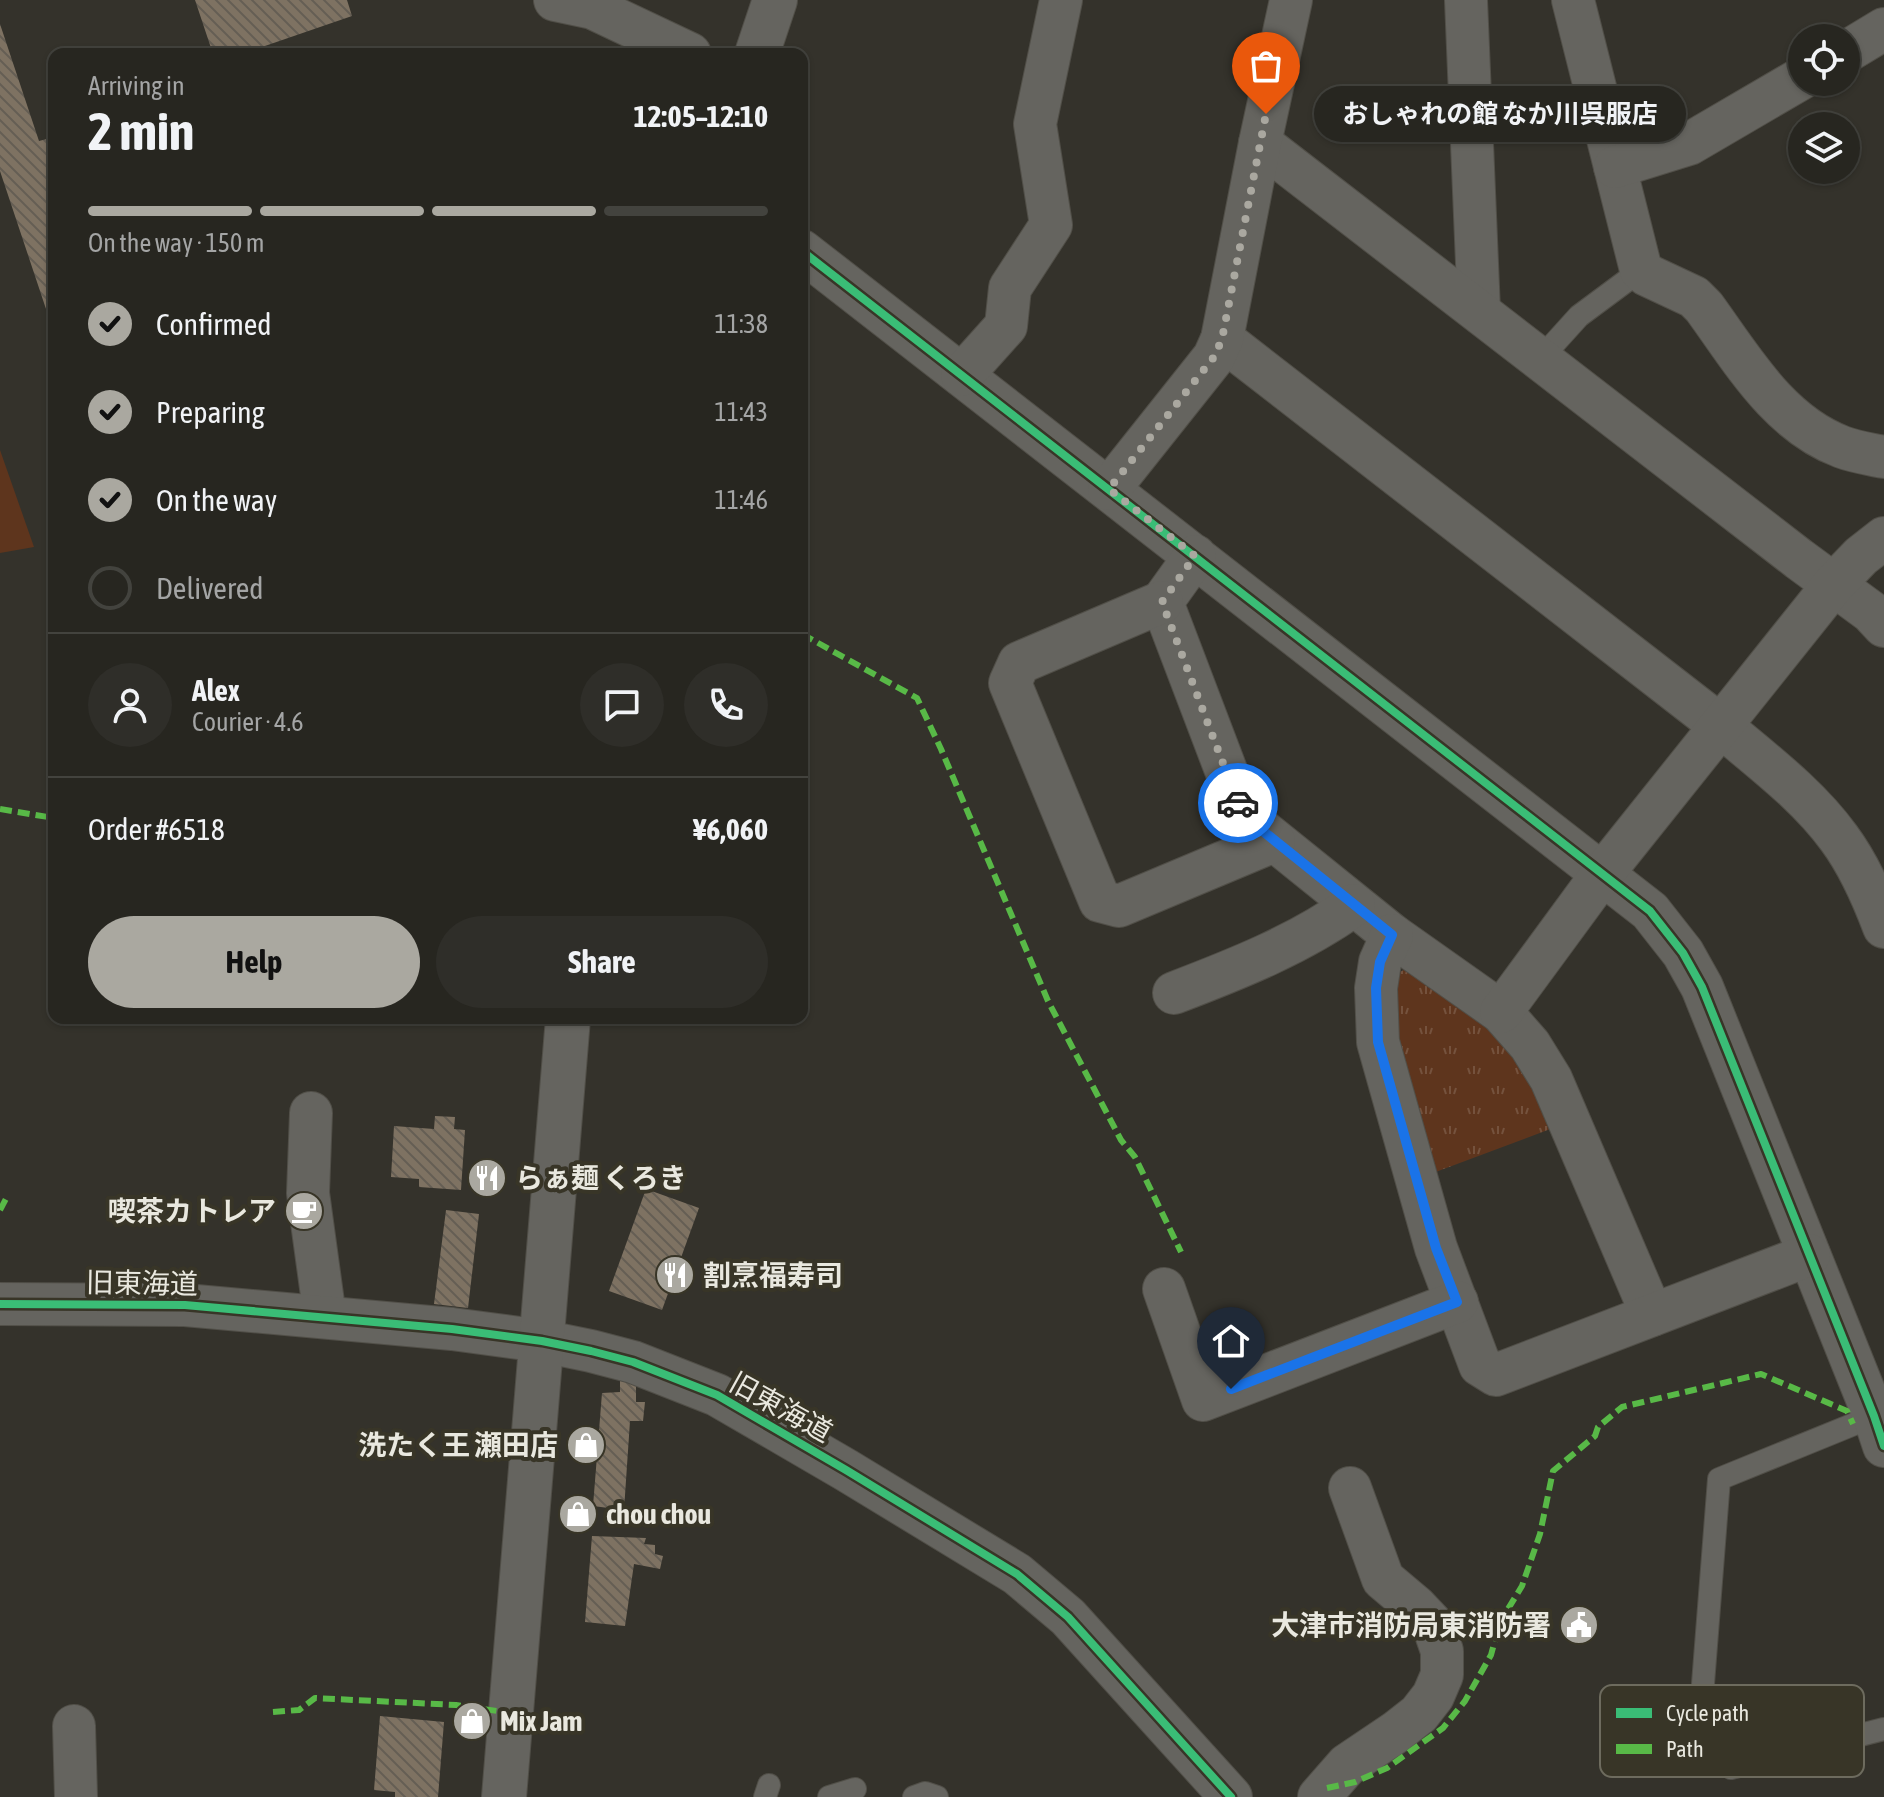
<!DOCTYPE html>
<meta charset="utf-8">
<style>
:root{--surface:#272620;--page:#2f2e29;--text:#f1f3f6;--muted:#a4a5a5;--line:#43433e;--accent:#aaa8a0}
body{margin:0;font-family:"Asap Condensed","Noto Sans JP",sans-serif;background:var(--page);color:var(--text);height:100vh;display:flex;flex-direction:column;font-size:30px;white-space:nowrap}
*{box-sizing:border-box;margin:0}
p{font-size:26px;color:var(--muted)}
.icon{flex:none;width:44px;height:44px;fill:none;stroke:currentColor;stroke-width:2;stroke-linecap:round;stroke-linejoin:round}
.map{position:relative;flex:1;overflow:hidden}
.side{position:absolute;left:48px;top:48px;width:760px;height:976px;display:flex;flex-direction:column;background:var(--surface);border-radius:16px;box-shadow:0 2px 6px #0004,0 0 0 2px var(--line)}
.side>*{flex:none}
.buttons{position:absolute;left:1788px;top:24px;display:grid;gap:16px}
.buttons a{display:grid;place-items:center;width:72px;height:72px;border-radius:50%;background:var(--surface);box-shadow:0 2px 6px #0004,0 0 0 2px var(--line);font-size:40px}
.pin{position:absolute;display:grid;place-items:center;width:68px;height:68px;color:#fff;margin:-82px -34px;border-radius:50% 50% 50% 0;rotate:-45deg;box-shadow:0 0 8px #0007}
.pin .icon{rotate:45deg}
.courier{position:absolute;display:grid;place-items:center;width:80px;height:80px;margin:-40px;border:6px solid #1a73e8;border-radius:50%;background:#fff;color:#222;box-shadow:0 2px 10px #0007}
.bubble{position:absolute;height:56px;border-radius:28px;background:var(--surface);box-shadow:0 2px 6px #0004,0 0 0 2px var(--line);font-size:26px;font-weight:700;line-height:56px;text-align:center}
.head em{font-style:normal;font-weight:700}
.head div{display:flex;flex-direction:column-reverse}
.head{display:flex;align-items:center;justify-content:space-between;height:136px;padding:0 40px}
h1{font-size:52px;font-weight:700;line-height:60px}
.bar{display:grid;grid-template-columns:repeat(4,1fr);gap:12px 8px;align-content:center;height:96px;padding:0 40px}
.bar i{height:10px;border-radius:6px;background:var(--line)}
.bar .active{background:var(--accent)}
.bar p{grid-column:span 4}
.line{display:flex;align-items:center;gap:20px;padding:0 40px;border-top:2px solid var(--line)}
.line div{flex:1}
.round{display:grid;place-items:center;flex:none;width:84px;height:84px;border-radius:42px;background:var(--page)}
ol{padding:0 40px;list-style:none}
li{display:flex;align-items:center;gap:24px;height:88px}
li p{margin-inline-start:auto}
li .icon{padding:8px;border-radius:50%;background:var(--accent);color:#111;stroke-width:4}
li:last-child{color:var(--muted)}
li i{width:44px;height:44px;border:4px solid var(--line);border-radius:50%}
.button{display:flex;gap:16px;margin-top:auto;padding:16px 40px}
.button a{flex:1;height:92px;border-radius:48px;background:var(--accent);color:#111;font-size:32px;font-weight:700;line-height:92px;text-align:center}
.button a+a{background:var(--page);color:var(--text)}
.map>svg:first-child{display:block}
</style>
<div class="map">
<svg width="1884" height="1797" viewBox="0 0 1884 1797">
<defs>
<pattern id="park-tufts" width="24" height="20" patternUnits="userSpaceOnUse" patternTransform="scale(2)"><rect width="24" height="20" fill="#5e351d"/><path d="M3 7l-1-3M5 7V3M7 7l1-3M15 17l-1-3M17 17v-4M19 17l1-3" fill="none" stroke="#75523d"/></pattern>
<pattern id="building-back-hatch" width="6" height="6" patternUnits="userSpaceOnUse" patternTransform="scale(2)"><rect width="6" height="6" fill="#7e7262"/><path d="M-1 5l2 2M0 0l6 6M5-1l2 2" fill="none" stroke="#655e54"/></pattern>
</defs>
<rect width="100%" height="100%" fill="#34322b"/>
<polygon fill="#5e351d" points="0,450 34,547 0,553"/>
<polygon fill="url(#park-tufts)" points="1409,967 1509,1046 1531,1075 1553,1128 1433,1173 1396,1057 1391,977"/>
<g fill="url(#building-back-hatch)">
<polygon points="195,0 347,0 352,16 242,54 213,54"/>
<polygon points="0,24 39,141 54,137 54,144 50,146 54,159 54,333 0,171"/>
<polygon points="435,1116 455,1117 454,1129 465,1130 461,1190 419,1187 419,1179 391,1177 394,1126 434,1129"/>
<polygon points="646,1189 699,1208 662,1310 609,1291"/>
<polygon points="446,1210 479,1214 468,1308 434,1304"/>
<polygon points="620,1378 636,1380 636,1402 645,1402 643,1421 630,1421 624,1510 593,1506 602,1393 620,1392"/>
<polygon points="592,1536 646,1538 644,1544 655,1545 655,1554 663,1556 660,1569 634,1564 625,1626 585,1622"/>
<polygon points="380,1716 444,1722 438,1797 395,1797 395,1792 374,1790"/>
</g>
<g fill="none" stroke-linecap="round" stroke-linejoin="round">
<g stroke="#514f48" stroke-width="24">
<g id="service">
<polyline points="1541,358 1579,316 1641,270"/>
<polyline points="1874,1416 1719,1479 1699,1735 1731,1768 1884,1729"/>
<polyline points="765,1797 769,1785"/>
<polyline points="829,1797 855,1789"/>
<polyline points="914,1797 925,1793 937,1797"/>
</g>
</g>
<g stroke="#514f48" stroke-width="44">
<g id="minor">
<polyline points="555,0 593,8 690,54"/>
<polyline points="1466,0 1479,311"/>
<path d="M1573 0 1641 270 1647 275 1694 297 1704 307C1742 359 1778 423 1842 447 1855 452 1870 454 1884 457"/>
<polyline points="1846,52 1884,29"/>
<polyline points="1260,143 1799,559 1871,612 1884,626"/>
<polyline points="1615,167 1689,144 1802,78"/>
<polyline points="802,251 1650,911 1683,953 1702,987 1874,1416 1884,1446"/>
<path d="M1222 339 1721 726C1762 761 1807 794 1839 838 1859 865 1872 895 1884 927"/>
<polyline points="962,375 1006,326 1010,288 1051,225 1035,124 1061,0"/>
<polyline points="1109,489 1214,357 1222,339 1260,143 1291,0"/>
<polyline points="1195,556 1162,602 1243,815 1392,935 1501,1012 1530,1045 1551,1079 1652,1315"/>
<polyline points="1162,602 1019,663 1010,683 1100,901 1119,906 1274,841"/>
<polyline points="1392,935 1380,962 1376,988 1378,1042 1436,1248 1480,1365 1496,1375 1809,1255"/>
<path d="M1174 993C1237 969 1300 944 1354 905"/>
<polyline points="1501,1012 1603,873 1834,584 1861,556 1884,538"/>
<polyline points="311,1113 308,1193 325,1317"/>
<polyline points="1164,1289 1203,1400 1457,1302"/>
<polyline points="0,1304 185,1305 452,1329 542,1341 591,1351 633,1362 717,1395 846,1470 1017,1574 1068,1617 1231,1797"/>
<polyline points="74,1726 76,1797"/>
<polyline points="1319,1797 1347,1765 1396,1732 1419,1714 1433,1696 1442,1675 1442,1651 1433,1625 1415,1606 1383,1579 1350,1488"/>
</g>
</g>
<g stroke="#514f48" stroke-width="46">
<g id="tertiary">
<polyline points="757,54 775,0"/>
<polyline points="504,1797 568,1018"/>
</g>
</g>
<use href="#service" stroke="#65645f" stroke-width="22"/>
<use href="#minor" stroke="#65645f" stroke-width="42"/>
<use href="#tertiary" stroke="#65645f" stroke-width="44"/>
<g stroke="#58b947" stroke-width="6" stroke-dasharray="12 6" stroke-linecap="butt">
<polyline points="802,634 917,698 941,749 1048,1001 1121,1140 1135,1157 1181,1252"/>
<polyline points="0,809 54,818"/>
<polyline points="0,1210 8,1195"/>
<polyline points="273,1712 299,1710 315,1698 456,1705 511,1713"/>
<polyline points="1327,1788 1355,1782 1387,1768 1443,1728 1465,1701 1491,1655 1500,1622 1522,1586 1540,1534 1553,1471 1595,1436 1598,1427 1622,1407 1761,1374 1847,1411 1853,1424"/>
</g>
<g stroke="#383527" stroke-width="13">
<g id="cycleway">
<polyline points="802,251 1650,911 1683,953 1702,987 1874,1416 1884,1446"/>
<polyline points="0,1304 185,1305 452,1329 542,1341 591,1351 633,1362 717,1395 846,1470 1017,1574 1068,1617 1231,1797"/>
</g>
</g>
<use href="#cycleway" stroke="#3abd76" stroke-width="8"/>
</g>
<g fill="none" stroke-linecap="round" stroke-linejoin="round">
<polyline stroke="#aaa8a0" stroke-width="8" stroke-dasharray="0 14.4" points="1238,803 1162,602 1195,556 1109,489 1214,357 1222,339 1266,114"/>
<polyline stroke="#1a73e8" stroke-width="10" points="1231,1389 1457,1302 1436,1248 1378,1042 1376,988 1380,962 1392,935 1243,815 1238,803"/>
</g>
<defs>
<g id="restaurant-disc" transform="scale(2)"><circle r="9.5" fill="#aaa8a0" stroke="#383527"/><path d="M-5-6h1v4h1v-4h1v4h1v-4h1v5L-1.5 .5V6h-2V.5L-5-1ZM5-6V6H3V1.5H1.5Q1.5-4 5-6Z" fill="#fff"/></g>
<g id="cafe-disc" transform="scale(2)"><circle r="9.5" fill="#aaa8a0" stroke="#383527"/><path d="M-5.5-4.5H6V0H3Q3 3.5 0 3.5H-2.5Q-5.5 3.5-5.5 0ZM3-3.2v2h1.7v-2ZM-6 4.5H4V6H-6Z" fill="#fff"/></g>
<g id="shop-disc" transform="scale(2)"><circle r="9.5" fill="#aaa8a0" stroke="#383527"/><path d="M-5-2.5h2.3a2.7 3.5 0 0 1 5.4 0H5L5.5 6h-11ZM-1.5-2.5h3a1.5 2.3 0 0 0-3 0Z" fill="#fff"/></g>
<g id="civic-disc" transform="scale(2)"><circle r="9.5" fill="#aaa8a0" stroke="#383527"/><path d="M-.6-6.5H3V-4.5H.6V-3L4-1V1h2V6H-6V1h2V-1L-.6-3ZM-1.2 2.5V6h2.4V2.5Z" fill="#fff"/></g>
</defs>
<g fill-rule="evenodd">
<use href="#restaurant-disc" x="487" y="1178"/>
<use href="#cafe-disc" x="304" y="1211"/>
<use href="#restaurant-disc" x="675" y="1275"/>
<use href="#shop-disc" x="586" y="1445"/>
<use href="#shop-disc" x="578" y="1514"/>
<use href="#civic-disc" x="1579" y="1625"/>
<use href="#shop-disc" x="472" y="1721"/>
</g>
<g text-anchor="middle" stroke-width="8" stroke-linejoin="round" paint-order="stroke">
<g font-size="28" font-weight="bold" fill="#e9e8df" stroke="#383527" text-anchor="start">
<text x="515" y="1188">らぁ麺 くろき</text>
<text x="276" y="1221" text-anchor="end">喫茶カトレア</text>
<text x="703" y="1285">割烹福寿司</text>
<text x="558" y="1455" text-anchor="end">洗たく王 瀬田店</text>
<text x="606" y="1524">chou chou</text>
<text x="1551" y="1635" text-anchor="end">大津市消防局東消防署</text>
<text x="500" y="1731">Mix Jam</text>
</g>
<g font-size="28" fill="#e9e8df" stroke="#383527">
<text transform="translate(142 1283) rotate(1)" y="10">旧東海道</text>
<text transform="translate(781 1407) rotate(29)" y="10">旧東海道</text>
</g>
</g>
<rect x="1600" y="1685" width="264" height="92" rx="12" fill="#383527" stroke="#6d6b5e" stroke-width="2"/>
<rect x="1616" y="1708" width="36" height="10" fill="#3abd76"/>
<rect x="1616" y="1744" width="36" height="10" fill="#58b947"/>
<g font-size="22" fill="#e9e8df">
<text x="1666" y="1721">Cycle path</text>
<text x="1666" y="1757">Path</text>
</g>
</svg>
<div class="buttons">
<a><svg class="icon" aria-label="locate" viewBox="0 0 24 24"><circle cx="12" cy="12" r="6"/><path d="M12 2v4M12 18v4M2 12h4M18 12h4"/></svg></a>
<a><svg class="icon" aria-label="layers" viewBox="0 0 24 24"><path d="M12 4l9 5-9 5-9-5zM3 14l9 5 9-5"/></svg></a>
</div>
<div class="pin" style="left:1266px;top:114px;background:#ea580c"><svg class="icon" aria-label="bag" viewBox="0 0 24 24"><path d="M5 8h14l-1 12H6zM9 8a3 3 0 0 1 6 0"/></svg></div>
<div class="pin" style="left:1231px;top:1389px;background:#1f2937"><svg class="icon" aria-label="home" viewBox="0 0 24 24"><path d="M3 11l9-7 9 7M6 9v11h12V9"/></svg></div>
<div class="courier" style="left:1238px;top:803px"><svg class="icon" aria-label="car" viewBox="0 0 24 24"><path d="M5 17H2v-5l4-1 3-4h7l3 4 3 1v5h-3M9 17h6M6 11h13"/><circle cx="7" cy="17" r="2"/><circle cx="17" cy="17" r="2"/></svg></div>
<div class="bubble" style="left:1314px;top:86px;width:372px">おしゃれの館 なか川呉服店</div>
<section class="side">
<div class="head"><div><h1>2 min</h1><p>Arriving in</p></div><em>12:05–12:10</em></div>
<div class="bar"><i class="active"></i><i class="active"></i><i class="active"></i><i></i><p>On the way · 150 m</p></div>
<ol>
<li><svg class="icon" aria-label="check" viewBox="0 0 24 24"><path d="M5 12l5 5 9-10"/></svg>Confirmed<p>11:38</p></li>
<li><svg class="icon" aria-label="check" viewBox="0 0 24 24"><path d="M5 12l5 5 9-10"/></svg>Preparing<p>11:43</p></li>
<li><svg class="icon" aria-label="check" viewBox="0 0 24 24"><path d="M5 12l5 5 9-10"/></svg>On the way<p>11:46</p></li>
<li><i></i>Delivered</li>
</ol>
<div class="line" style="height:144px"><a class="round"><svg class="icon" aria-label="person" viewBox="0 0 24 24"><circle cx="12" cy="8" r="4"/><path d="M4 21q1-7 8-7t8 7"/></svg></a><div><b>Alex</b><p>Courier · 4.6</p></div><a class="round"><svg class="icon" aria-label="chat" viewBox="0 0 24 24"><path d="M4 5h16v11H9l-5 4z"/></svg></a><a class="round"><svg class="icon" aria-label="phone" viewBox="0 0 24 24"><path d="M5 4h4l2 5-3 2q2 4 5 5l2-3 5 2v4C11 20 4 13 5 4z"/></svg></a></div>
<div class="line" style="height:104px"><div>Order #6518</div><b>¥6,060</b></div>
<div class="button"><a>Help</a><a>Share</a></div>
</section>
</div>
